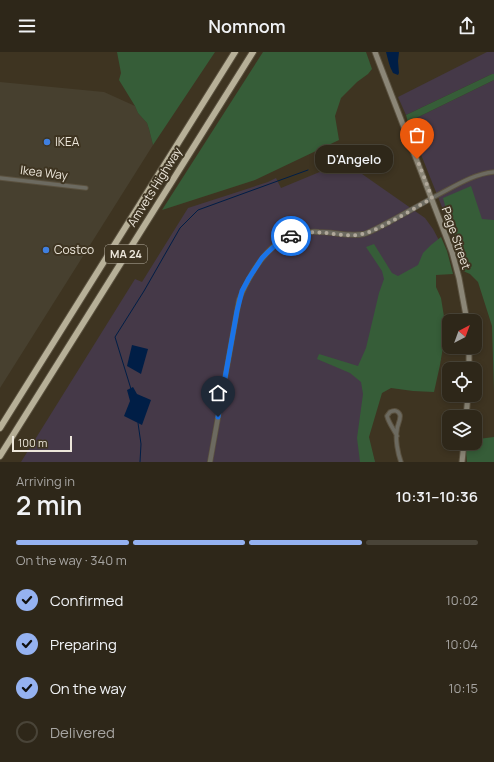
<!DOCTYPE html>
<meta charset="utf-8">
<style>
:root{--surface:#2e2719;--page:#3a3326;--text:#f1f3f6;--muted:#a7a5a2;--line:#494438;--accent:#95b2f1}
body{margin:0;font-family:Manrope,sans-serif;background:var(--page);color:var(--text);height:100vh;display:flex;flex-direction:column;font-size:15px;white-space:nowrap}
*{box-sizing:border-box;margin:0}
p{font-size:13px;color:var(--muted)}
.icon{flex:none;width:22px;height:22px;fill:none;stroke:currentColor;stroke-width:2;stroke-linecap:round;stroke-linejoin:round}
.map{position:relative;height:410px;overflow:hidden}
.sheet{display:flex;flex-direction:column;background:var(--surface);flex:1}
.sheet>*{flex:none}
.needle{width:26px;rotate:41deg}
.controls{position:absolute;left:442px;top:262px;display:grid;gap:8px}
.controls a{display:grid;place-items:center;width:40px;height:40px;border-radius:8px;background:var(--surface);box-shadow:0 2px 6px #0003,0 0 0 1px var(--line);font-size:20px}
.scale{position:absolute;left:12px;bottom:10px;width:60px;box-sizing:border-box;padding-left:4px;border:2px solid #ede7db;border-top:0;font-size:11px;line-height:14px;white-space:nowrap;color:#ede7db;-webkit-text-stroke:3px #3e3421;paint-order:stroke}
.pin{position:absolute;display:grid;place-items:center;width:34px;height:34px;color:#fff;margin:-41px -17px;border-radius:50% 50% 50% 0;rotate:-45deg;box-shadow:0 0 4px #0007}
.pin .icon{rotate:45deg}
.courier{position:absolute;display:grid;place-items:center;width:40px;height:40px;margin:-20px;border:3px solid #1a73e8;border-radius:50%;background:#fff;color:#222;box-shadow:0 1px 5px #0007}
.bubble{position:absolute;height:28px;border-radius:12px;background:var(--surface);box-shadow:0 2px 6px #0003,0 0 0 1px var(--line);font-size:13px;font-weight:600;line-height:28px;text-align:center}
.head em{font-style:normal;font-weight:600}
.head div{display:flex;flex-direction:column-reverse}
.head{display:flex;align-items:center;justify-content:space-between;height:68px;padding:0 16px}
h1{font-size:26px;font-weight:600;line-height:30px}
.bar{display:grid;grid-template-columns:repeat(4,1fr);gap:6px 4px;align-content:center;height:48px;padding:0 16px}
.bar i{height:5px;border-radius:3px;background:var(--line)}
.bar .current{background:var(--accent)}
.bar p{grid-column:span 4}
ol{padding:0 16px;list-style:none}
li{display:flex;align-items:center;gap:12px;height:44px}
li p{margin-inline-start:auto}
li .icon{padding:4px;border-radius:50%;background:var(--accent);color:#111;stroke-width:4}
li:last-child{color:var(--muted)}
li i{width:22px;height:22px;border:2px solid var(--line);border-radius:50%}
header{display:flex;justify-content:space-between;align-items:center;height:52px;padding:0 16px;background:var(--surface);font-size:18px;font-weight:600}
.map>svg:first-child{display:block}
</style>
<header><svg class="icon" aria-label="menu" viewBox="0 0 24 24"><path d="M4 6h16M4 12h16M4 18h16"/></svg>Nomnom<svg class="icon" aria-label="share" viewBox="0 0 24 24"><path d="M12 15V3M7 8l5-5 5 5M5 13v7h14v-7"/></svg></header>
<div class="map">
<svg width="494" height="410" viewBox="0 0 494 410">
<rect width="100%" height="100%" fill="#3e3421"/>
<polygon fill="#47402f" points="0,30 104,40 135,54 138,61 147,71 149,77 153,93 0,336"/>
<g fill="#453948">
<polygon points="487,0 494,0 494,22 492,22 406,63 398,45"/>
<polygon points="494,28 494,198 486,172 452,185 442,155 408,70"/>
<polygon points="342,108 425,166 433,177 442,194 412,233 367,385 375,410 21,410 135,227 142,230 188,156 268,130 276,126 281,136 322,119"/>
</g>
<g fill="#365d38">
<polygon points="117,0 215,0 153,93 149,77 147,71 138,61 135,54 119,28 121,21"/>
<polygon points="263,0 366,0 372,17 368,22 357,30 341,46 335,64 339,88 255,128 162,158"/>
<polygon points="492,22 494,22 494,28 408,70 406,63"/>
<polygon points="471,134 482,167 494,168 494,340 492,274 478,230 470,222 463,219 443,146"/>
<polygon points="441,185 447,199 453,222 436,223 436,235 441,246 446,277 440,313 434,340 413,339 391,336 382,341 369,385 375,410 360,410 357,386 363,342 361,330 350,321 317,307 319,302 358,314 366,296 379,241 384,227 382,219 366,195 374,192 392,221 398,224 418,213 423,201 431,193"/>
<polygon points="494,385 494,410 467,410 466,400 467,391 475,391 475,388 478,387"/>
</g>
<g fill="#001e46">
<path d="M386 0H399L398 9 399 21 398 23 393 21C389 14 388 7 386 0Z"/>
<polygon points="132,293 148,297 141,322 127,314"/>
<polygon points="133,335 137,342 151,348 142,373 124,364 130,349 127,338"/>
</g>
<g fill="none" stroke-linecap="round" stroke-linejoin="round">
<g stroke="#001e46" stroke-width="1">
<polyline points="131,337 115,285 144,239 180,176 198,158 308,118"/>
<polyline points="138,371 141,392 140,410"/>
</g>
<g stroke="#5a513f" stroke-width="5.5">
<g id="minor">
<polyline points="0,126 86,136"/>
<path d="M432 146C452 136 472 122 494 120"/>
<path d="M397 384C394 377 389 372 387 364L390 360C394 358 398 358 400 363 401 368 397 373 397 378 395 387 398 402 401 410"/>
</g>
</g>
<g stroke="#5a513f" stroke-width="6">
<path id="tertiary" d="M210 410 239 248C243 237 248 228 254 218 270 193 288 178 319 180 334 180 349 185 364 182 373 179 381 174 389 170 404 162 418 154 432 146"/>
</g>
<g stroke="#5a513f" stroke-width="7">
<g id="secondary">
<polyline points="375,0 452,200 459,226 467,269"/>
<polyline points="469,295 469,317"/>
<polyline points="466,365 468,343"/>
<polyline points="462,410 464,391"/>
</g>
</g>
<g stroke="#5a513f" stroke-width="8">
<g id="motorway">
<polyline points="0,376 235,0"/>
<polyline points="0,404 253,0"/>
</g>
</g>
<use href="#minor" stroke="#6c6a60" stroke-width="3.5"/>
<use href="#tertiary" stroke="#6c6a60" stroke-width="4.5"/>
<use href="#secondary" stroke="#8b8677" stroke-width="5"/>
<use href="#motorway" stroke="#b7b098" stroke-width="6"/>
</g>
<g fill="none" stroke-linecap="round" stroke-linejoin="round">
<path stroke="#b0a89a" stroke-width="4" stroke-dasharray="0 7.2" d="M291 184C316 175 334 185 358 183 370 181 381 175 392 169 405 162 419 154 432 146L417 107"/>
<polyline stroke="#1a73e8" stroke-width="5" points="218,365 237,259 242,239 249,226 262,206 268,200 279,190 291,184"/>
</g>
<g fill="#3f7fe0" stroke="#3e3421" stroke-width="1.5">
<circle cx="47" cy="90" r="4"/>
<circle cx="46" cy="198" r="4"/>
</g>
<g text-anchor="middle" stroke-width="4" stroke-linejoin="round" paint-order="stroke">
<rect fill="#3e3421" stroke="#b8b1a3" stroke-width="1" x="105" y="193" width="42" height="18" rx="3"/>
<g font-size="11" font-weight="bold" fill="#ede7db">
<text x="126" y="206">MA 24</text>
</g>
<g font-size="12" fill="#ede7db" stroke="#3e3421" text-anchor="start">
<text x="55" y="94">IKEA</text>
<text x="54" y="202">Costco</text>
</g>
<g font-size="12" fill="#ede7db" stroke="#3e3421">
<text transform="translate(44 121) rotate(7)" y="4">Ikea Way</text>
<text transform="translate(155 135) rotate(-58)" y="4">Amvets Highway</text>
<text transform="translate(456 186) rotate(71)" y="4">Page Street</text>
</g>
</g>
</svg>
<div class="controls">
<a><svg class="needle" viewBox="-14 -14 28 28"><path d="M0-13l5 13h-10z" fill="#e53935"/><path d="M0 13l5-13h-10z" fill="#a7a5a2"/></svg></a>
<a><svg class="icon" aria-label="locate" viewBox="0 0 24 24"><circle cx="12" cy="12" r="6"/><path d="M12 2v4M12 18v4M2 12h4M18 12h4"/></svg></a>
<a><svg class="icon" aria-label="layers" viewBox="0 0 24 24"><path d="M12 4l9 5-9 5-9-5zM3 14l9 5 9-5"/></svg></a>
</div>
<div class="scale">100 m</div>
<div class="pin" style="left:417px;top:107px;background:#ea580c"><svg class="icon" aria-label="bag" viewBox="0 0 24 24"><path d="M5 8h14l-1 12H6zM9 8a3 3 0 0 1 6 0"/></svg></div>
<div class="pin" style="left:218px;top:365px;background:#1f2937"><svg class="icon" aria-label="home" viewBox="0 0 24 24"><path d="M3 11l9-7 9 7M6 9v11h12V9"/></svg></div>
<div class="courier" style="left:291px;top:184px"><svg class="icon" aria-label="car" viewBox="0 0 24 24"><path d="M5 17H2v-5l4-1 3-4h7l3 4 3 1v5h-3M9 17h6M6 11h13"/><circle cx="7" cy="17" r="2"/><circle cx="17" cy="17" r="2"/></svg></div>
<div class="bubble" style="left:315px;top:93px;width:78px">D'Angelo</div>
</div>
<section class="sheet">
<div class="head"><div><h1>2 min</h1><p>Arriving in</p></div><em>10:31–10:36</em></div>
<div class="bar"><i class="current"></i><i class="current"></i><i class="current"></i><i></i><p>On the way · 340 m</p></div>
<ol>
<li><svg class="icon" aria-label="check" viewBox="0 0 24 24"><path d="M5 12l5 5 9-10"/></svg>Confirmed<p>10:02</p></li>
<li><svg class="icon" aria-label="check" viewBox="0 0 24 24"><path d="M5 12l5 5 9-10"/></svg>Preparing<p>10:04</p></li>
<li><svg class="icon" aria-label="check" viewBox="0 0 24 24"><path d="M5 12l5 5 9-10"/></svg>On the way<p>10:15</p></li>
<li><i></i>Delivered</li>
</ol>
</section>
